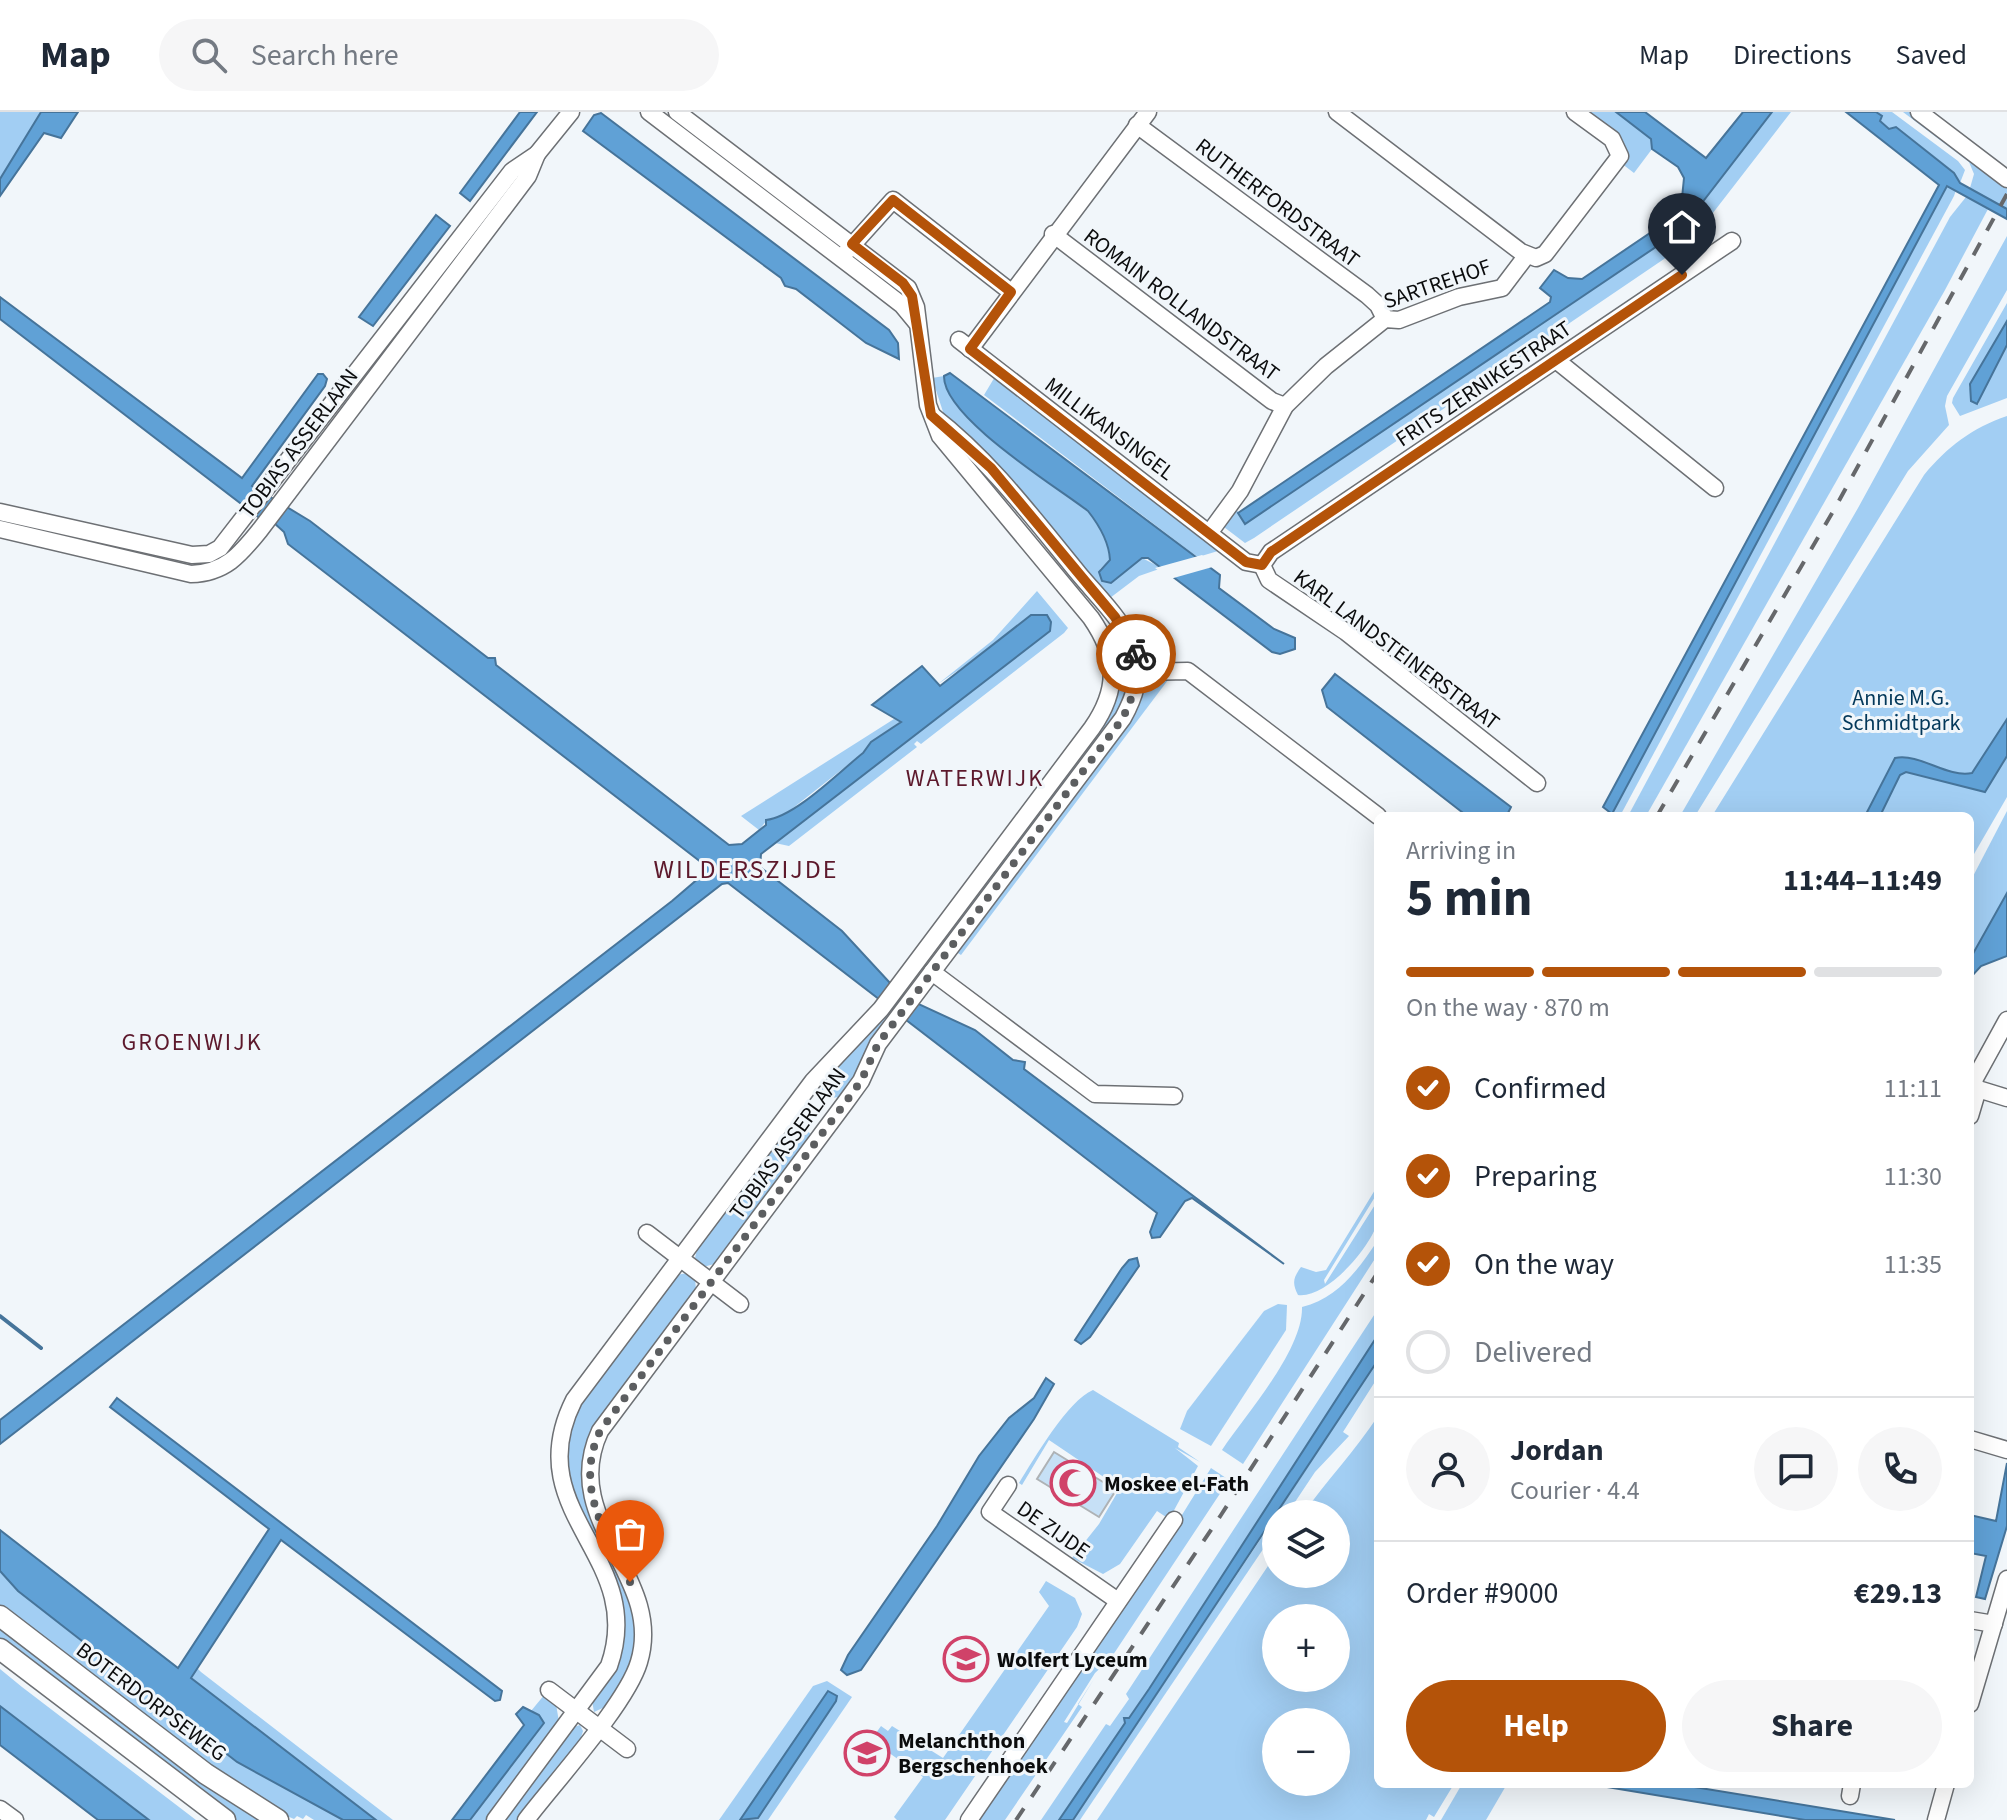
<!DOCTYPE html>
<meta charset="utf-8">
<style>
:root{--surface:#fff;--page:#f6f6f7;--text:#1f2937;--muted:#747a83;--line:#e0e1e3;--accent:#b45309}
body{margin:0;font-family:"Source Sans 3",sans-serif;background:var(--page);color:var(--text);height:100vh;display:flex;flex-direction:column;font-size:30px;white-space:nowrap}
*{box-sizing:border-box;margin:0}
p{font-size:26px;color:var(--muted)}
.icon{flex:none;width:44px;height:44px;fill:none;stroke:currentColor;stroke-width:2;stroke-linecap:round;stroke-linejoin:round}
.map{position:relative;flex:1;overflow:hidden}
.details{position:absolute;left:1374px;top:700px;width:600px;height:976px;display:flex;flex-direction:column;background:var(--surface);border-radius:12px;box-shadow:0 8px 32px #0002}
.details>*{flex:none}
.buttons{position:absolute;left:1262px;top:1388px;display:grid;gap:16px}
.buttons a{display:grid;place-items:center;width:88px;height:88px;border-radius:50%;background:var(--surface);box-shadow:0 8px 32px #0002;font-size:40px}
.pin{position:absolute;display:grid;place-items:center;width:68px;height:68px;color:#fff;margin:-82px -34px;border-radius:50% 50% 50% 0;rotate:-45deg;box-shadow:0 0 8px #0007}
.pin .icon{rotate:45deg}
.courier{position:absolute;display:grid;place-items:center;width:80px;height:80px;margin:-40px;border:6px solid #b45309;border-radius:50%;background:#fff;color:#222;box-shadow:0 2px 10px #0007}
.summary em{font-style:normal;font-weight:700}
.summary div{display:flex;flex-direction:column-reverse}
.summary{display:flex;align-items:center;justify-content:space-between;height:136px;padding:0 32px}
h1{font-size:52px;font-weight:700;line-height:60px}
.bar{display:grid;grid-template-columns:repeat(4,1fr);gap:12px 8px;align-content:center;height:96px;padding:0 32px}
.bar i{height:10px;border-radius:6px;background:var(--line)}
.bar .current{background:var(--accent)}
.bar p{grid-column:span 4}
.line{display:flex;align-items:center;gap:20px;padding:0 32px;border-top:2px solid var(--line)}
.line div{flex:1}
.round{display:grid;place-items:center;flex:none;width:84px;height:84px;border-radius:42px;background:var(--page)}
ol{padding:0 32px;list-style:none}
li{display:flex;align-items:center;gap:24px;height:88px}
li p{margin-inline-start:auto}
li .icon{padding:8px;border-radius:50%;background:var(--accent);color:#fff;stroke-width:4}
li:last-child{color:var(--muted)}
li i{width:44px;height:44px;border:4px solid var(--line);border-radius:50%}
.button{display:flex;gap:16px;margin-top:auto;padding:16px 32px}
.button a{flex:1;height:92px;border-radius:48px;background:var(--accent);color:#fff;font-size:32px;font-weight:700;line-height:92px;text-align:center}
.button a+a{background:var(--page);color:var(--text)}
header{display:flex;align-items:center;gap:48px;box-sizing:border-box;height:112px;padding:0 40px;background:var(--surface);border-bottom:2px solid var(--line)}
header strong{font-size:38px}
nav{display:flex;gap:44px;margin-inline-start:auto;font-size:28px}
.search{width:560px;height:72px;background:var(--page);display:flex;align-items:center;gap:20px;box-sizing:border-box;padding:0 28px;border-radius:44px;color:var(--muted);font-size:30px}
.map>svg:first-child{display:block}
</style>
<header>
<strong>Map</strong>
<div class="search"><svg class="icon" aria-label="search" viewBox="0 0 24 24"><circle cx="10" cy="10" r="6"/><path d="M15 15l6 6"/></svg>Search here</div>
<nav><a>Map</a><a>Directions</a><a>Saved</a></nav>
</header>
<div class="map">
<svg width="2007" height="1708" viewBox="0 0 2007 1708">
<rect width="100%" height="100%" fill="#f1f6fa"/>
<g fill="#a2cef3" fill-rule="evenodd">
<polygon points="0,0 60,0 40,12 0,76"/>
<polygon points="1579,0 1616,0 1651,27 1652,37 1634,61 1621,51 1627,41 1626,36"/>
<polygon points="1772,0 1791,0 1692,128 1427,308 1421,301 1418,304 1423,311 1254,426 1245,431 1220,412 1234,393 1245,412 1681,118"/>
<polygon points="1876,0 1892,0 1958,49 1965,58 1960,71 1954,60 1896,15 1889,17 1880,9 1882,4"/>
<polygon points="1903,0 1910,0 2007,74 2007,97 1970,76 1974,62 1969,50"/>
<polygon points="1948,73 1956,78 1954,84 1620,704 1611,704"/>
<polygon points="1966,85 1988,97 1945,178 1646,704 1628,704 1950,105"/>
<polygon points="2007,124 2007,178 1947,284 1945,294 1949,313 1908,359 1695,704 1680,704 1858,396"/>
<polygon points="2007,191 2007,209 1969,275 1978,293 1983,276 2007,233 2007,286 1960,304 1952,291 1953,286"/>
<polygon points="996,263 1218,436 1218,439 1198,445 1192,441 984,283"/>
<path d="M944 264 973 312 1088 399C1099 413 1109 429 1110 448L1100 457 1102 469 1111 471 1142 446 1162 456 1139 464 1106 489 945 306 932 266Z"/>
<path d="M2007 304V637L1984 681 2007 644V685L1970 749V704H1712L1924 363C1947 335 1972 316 2007 304Z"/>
<polygon points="1037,479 1068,516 1064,521 921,632 917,629 914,632 917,635 789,734 775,731 1050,519 1049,506 1041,502 938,572 993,528"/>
<polygon points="1171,564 961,843 953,838 1143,575 1157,566"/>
<polygon points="1125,570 1128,571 1126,591 947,834 938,827"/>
<polygon points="894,607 901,609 871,630 863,641 779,707 767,708 759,718 741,704"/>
<polygon points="2007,699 2007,781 1970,847 1970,770"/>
<polygon points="889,894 897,900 858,968 841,985 829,986 822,980 822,971"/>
<polygon points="788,1010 792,1013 795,1010 811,1022 808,1026 812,1029 718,1151 703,1155 695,1146 698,1133"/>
<path d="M1378 1073V1080L1324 1168 1325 1172 1378 1088C1378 1094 1379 1102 1378 1108 1373 1133 1327 1187 1298 1183 1292 1171 1293 1166 1301 1155L1316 1160 1326 1158Z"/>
<path d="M1378 1128V1142L1243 1352 1222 1338C1247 1301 1303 1238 1302 1195 1338 1186 1358 1158 1378 1128Z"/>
<polygon points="688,1161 695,1166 696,1178 587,1343 638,1506 635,1547 607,1594 594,1600 592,1588 622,1526 564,1358 571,1304 676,1163"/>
<polygon points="1278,1192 1287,1193 1286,1218 1211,1334 1180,1317 1187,1299 1264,1199"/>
<polygon points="1378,1197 1378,1223 1149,1577 1128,1606 1124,1606 1126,1610 1059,1708 1041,1708 1106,1612 1110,1614 1129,1587 1126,1582"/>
<polygon points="1378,1248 1378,1265 1343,1320 1349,1324 1315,1360 1287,1402 1277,1402"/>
<path d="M1093 1278 1179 1331 1178 1335 1200 1350 1175 1336 1198 1354 1172 1402 1169 1407 1157 1399 1120 1452 1103 1462 1072 1446 1099 1412 1120 1376 1049 1328 1022 1373 1019 1371C1034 1347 1068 1288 1093 1278Z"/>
<path d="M1378 1304V1672H1454L1434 1705 1429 1702 1426 1708H1097L1276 1442V1462H1336V1402H1303C1327 1368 1355 1339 1378 1304ZM1276 1506H1336V1566H1276ZM1276 1610H1336V1670H1276Z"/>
<polygon points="1211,1356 1229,1368 1111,1546 1095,1561 1064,1610 1067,1611 1094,1567 1078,1592 1082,1595 1005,1708 976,1708 1164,1432"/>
<polygon points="1276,1404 1276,1418 1080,1708 1073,1708"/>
<polygon points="0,1459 18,1479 208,1630 343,1708 314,1708 306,1703 303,1707 297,1704 294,1707 259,1692 0,1495"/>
<polygon points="1046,1469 1075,1486 1082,1502 1077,1515 945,1708 897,1708 894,1705 923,1665 871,1628 881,1614 888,1619 892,1614 943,1646 1049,1494 1039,1480"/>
<polygon points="0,1509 268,1708 232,1708 0,1530"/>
<polygon points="197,1556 201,1560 393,1708 376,1708 190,1566"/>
<polygon points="0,1557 22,1575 196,1708 149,1708 0,1594"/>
<polygon points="827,1569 852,1585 768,1708 719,1708 813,1574"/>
<polygon points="545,1582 556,1592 559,1610 491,1708 470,1708 544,1611 531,1599"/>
<polygon points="580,1613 583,1619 579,1632 521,1708 499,1708 571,1616"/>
<polygon points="1462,1672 1507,1672 1486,1708 1441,1708"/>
</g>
<g fill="#60a1d6" stroke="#46749a" stroke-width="2">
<polygon points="41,0 78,0 61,26 44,21 0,84 0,67"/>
<polygon points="520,0 537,0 470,89 460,81"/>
<polygon points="1616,0 1645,0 1706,46 1743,0 1772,0 1681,118 1245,412 1238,401 1550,190 1551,185 1540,176 1554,158 1568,166 1582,167 1675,104 1681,96 1684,66 1678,55 1652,37 1651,27"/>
<polygon points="1846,0 1876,0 1882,4 1880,9 1889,17 1896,15 1954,61 1960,71 2007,97 2007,107 1947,74 1612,702 1603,695 1939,73"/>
<polygon points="601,1 889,218 898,231 899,247 866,231 796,177 785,174 781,166 583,19 594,3"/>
<polygon points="436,103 450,114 373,214 359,205"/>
<path d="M0 185 242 366 318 262H323L327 267 325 274 252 374 310 409 488 546H495L496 553 729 733 742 732 766 713V708C795 705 839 660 863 641L871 630 901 610 872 593 922 554 940 574 1031 503H1047L1051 510 1050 519 761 742 760 755 842 819 890 871 914 890 975 918 1013 948 1025 950 1024 957 1284 1152 1192 1086 1185 1089 1160 1125 1152 1126 1150 1120 1157 1101 728 771 722 772 0 1332V1308L672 789 700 765 706 754 288 432 284 420 273 410 270 414 0 207Z"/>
<polygon points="2007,209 2007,233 1977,292 1971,289 1970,272"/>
<path d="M950 261 1220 463 1219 476 1274 517 1295 526V537L1280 542 1272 540 1148 446H1142L1111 471 1102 469 1099 460 1110 448C1109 429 1099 413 1088 399 1054 373 943 305 944 264Z"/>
<polygon points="1335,562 1511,695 1508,701 1467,704 1327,595 1322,578"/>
<path d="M2007 607V644L1985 680 1906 660 1900 663 1880 704H1865L1895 646C1921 641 1946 666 1972 661Z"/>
<polygon points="2007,781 2007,844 1981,854 1970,866 1970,847"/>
<polygon points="1137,1146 1139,1154 1090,1225 1081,1232 1075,1228 1122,1156 1129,1148"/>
<polygon points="1378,1223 1378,1248 1073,1708 1059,1708 1125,1611 1124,1606 1129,1606 1149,1577"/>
<polygon points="1046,1266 1054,1272 1034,1307 861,1558 847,1563 841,1558 848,1543 937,1414 979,1344 1009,1306 1034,1286"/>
<polygon points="117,1286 502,1579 500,1588 495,1589 281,1428 191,1566 376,1708 343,1708 237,1650 18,1479 0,1459 0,1418 178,1556 269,1417 110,1295"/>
<polygon points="2007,1351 2007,1414 1985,1487 1976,1485 1986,1444 1970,1441 1970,1403 1996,1409"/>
<polygon points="828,1579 837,1584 836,1589 758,1706 740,1708"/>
<polygon points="0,1594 149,1708 98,1708 0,1633"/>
<polygon points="523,1595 539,1603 544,1611 470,1708 452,1708 524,1613 516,1602"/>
<polygon points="1589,1672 1676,1672 1895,1708 1805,1708"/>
</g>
<polygon fill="#f1f6fa" points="1202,443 1216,454 1170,467 1155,456"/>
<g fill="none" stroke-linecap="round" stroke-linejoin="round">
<polyline stroke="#46749a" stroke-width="4" points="0,1204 41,1236"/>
</g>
<polygon fill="#c6e0f6" stroke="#aeb2b5" stroke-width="2" points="1054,1340 1116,1378 1099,1405 1037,1367"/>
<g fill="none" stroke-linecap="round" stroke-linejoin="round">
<g stroke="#6d7074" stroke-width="19">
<g id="minor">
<polyline points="649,0 867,166 902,193 916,210"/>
<polyline points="1337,0 1521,140 1536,146 1545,142 1620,44 1612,27 1575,0"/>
<polyline points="1919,0 2007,67"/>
<polyline points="1137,13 1367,183 1378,193 1385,207"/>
<polyline points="1053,122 1272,289 1285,294"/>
<polyline points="847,139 893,88 1011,180"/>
<polyline points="959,228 1246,450 1262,453"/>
<polyline points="970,237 1148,0"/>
<polyline points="1556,248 1715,376"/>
<polyline points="0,400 192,443 209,442 220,436 512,59 537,42 571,0"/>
<path d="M0 417 191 462C225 461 240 443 260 418L528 64 537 42"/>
<polyline points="1210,420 1240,379 1285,294 1326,254 1385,207 1399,208 1459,185 1502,176 1527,143"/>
<polyline points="1262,453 1271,440 1732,129"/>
<polyline points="1262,453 1269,468 1346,520 1537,671"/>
<polyline points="1138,560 1188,559 1378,704"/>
<polyline points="932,860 1095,982 1174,984"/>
<polyline points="2007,908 1973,970 1978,977 2007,986"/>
<polyline points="1970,1004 1978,977"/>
<polyline points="647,1121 740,1192"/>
<polyline points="1970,1327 2007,1338"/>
<polyline points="1008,1373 990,1400 1118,1489"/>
<polyline points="1970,1508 1994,1512"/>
<polyline points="549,1578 627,1637"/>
<polyline points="1970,1592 2007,1467"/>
<polyline points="1850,1684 1852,1672"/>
<polyline points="0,1697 15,1708"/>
<path d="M495 1708 609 1554C648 1444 517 1401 574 1288L813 969 881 897 1092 616C1119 577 1118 545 1091 506L940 324 928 293 916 195 908 176 677 0"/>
<path d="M526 1708C555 1670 627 1591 639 1550 665 1464 558 1409 600 1319L845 991 861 969 878 932 1123 606C1134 586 1142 564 1135 541 1126 511 1099 486 1079 462 1033 406 990 348 933 304"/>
<polyline points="969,1708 1174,1408"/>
<polyline points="1936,1708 1946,1672"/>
</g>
</g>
<g stroke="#6d7074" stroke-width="23">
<g id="major">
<polyline points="0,1504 206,1662 278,1708"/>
<polyline points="0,1537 225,1708"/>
</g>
</g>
<use href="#minor" stroke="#fff" stroke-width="16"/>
<use href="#major" stroke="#fff" stroke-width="20"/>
<g stroke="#66686b" stroke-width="4" stroke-dasharray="14 14" stroke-linecap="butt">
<polyline points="1657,704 1835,396 2007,82"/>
<polyline points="1016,1708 1221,1403 1378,1160"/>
</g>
</g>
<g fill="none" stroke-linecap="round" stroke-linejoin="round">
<path stroke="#5c5e60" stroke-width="8" stroke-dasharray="0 14.4" d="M630 1470C605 1420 574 1375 600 1319L845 991 861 969 878 932 1123 606 1136 575V542"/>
<polyline stroke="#b45309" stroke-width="10" points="1136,542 1115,505 991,356 931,303 912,184 903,171 852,132 893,88 1011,180 970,237 1246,450 1262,453 1271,440 1682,163"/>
</g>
<defs>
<g id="mosque-ring" transform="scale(2.3)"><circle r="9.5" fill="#f1f6fa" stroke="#d04269" stroke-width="1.5"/><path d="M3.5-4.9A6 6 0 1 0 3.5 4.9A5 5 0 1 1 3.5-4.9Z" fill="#d04269"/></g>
<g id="school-ring" transform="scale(2.3)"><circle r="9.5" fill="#f1f6fa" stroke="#d04269" stroke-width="1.5"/><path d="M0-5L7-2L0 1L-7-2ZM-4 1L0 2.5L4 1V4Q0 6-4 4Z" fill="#d04269"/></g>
</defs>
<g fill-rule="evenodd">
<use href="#mosque-ring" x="1073" y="1371"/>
<use href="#school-ring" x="966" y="1547"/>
<use href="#school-ring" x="867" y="1641"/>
</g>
<g text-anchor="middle" stroke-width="6" stroke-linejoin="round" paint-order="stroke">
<g font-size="22" fill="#0b0c0d" stroke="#f1f6fa">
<text transform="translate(1278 90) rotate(37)" y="8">RUTHERFORDSTRAAT</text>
<text transform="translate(1437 171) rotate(-19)" y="8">SARTREHOF</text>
<text transform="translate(1182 192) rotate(37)" y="8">ROMAIN ROLLANDSTRAAT</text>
<text transform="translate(1483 271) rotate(-34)" y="8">FRITS ZERNIKESTRAAT</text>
<text transform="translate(1110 316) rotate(37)" y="8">MILLIKANSINGEL</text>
<text transform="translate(298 331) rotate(-53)" y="8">TOBIAS ASSERLAAN</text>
<text transform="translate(1397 537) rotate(37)" y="8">KARL LANDSTEINERSTRAAT</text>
<text transform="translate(787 1031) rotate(-54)" y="8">TOBIAS ASSERLAAN</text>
<text transform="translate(1054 1417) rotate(35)" y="8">DE ZIJDE</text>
<text transform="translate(152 1589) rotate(37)" y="8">BOTERDORPSEWEG</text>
</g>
<g font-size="22" fill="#03385a" stroke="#f1f6fa">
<text x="1901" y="593">Annie M.G.<tspan x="1901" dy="25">Schmidtpark</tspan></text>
</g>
<g font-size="22" font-weight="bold" fill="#0b0c0d" stroke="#f1f6fa" text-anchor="start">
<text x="1104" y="1379">Moskee el-Fath</text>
<text x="997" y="1555">Wolfert Lyceum</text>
<text x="898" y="1636">Melanchthon<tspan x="898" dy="25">Bergschenhoek</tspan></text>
</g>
<g font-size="24" letter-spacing="2" fill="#5d192c" stroke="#f1f6fa">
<text x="975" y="674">WATERWIJK</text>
<text x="192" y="938">GROENWIJK</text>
</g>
<g font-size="26" letter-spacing="2" fill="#5d192c" stroke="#f1f6fa">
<text x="746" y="766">WILDERSZIJDE</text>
</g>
</g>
</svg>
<div class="buttons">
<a><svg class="icon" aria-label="layers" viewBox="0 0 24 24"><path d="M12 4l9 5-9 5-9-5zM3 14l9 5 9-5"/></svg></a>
<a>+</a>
<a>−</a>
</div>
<div class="pin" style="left:630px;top:1470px;background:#ea580c"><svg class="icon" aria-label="bag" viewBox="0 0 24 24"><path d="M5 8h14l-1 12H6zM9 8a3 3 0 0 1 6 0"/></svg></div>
<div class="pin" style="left:1682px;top:163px;background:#1f2937"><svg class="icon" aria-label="home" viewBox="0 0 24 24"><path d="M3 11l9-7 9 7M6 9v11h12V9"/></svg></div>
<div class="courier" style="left:1136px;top:542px"><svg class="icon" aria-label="bike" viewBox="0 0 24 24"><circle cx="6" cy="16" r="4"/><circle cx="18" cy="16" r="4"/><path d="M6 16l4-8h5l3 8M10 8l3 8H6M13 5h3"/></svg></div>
<section class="details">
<div class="summary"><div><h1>5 min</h1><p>Arriving in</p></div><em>11:44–11:49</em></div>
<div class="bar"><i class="current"></i><i class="current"></i><i class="current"></i><i></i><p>On the way · 870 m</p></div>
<ol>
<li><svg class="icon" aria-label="check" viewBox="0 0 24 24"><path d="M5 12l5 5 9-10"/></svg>Confirmed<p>11:11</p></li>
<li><svg class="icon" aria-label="check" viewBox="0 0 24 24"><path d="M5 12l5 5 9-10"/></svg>Preparing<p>11:30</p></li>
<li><svg class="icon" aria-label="check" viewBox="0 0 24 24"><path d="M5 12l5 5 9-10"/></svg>On the way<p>11:35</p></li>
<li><i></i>Delivered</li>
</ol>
<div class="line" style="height:144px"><a class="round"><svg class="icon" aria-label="person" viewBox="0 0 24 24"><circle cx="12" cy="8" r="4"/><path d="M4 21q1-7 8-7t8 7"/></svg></a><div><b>Jordan</b><p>Courier · 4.4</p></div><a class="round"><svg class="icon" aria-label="chat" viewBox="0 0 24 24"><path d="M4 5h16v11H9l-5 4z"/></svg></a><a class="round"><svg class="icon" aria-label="phone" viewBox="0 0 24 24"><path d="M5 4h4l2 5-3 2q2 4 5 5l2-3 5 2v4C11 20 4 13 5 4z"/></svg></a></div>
<div class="line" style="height:104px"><div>Order #9000</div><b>€29.13</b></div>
<div class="button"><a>Help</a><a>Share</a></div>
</section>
</div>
